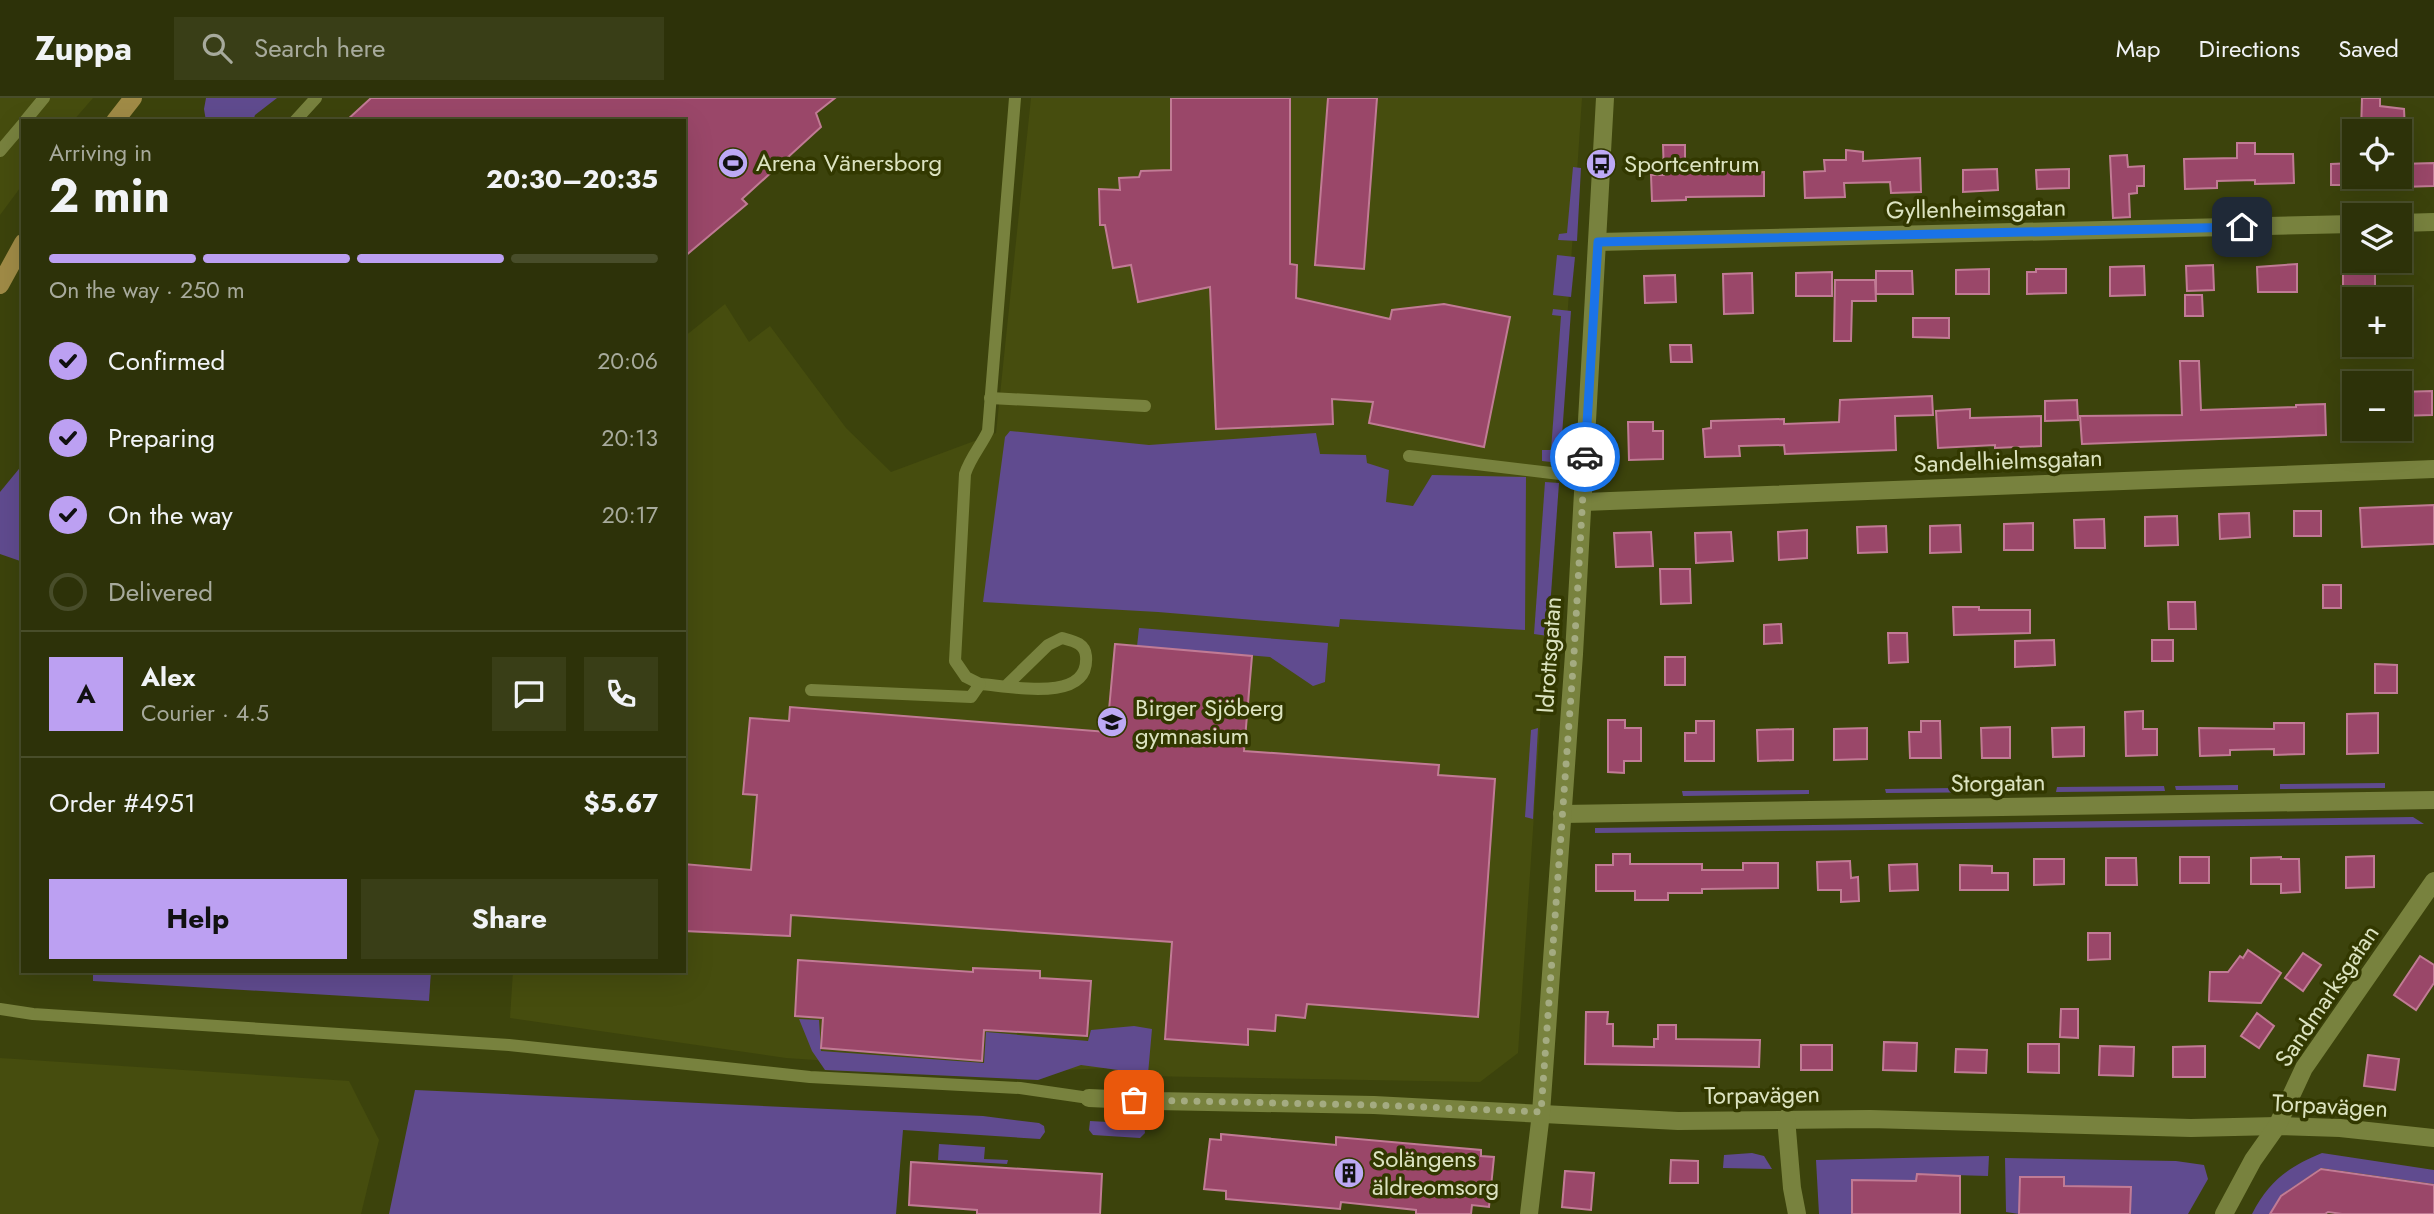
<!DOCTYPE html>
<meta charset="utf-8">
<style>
:root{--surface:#2d3209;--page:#393e17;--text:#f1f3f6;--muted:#a7aa9c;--line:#484d2a;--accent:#bca0f2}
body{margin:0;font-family:Jost,sans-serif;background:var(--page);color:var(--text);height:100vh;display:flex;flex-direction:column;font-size:26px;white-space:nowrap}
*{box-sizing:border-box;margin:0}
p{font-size:23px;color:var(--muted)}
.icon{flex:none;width:38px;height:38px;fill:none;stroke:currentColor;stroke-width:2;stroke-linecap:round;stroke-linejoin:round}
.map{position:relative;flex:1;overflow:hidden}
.side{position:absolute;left:21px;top:21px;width:665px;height:854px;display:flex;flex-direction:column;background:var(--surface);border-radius:0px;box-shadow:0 7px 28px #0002,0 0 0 2px var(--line)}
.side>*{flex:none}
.fabs{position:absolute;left:2342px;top:21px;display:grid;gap:14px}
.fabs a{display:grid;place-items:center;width:70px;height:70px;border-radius:0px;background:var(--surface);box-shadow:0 7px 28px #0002,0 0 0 2px var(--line);font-size:35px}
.pin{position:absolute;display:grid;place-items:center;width:60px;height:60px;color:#fff;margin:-30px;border-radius:14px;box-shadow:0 4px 10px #0006}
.courier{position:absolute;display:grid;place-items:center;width:70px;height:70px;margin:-35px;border:5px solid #1a73e8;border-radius:50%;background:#fff;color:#222;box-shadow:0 2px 9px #0007}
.head em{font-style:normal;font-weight:700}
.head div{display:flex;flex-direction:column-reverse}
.head{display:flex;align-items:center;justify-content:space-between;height:119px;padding:0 28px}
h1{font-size:46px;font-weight:700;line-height:52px}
.bar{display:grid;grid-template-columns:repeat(4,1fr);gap:10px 7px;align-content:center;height:84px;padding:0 28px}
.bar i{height:9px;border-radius:5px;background:var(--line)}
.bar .current{background:var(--accent)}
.bar p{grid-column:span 4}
.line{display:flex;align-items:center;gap:18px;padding:0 28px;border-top:2px solid var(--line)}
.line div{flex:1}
.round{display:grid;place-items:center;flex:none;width:74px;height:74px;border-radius:0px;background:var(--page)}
ol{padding:0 28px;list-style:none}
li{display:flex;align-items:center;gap:21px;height:77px}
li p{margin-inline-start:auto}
li .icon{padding:7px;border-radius:50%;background:var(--accent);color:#111;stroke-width:4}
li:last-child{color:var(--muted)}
li i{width:38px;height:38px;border:4px solid var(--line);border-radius:50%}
.primary-button{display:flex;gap:14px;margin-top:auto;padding:14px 28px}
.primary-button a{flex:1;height:80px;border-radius:0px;background:var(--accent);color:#111;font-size:28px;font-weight:700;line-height:80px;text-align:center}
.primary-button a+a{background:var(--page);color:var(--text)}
header{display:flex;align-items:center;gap:42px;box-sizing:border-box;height:98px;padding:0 35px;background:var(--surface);border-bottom:2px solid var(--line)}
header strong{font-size:33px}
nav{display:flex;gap:38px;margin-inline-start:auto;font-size:24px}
.search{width:490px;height:63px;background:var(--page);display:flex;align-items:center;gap:18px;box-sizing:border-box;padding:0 24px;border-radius:0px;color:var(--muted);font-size:26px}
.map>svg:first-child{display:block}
</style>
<header>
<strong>Zuppa</strong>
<div class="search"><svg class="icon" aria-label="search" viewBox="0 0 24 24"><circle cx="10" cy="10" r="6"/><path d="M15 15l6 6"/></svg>Search here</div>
<nav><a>Map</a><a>Directions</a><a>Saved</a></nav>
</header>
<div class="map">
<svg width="2434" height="1116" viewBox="0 0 2434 1116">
<rect width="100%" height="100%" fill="#3c430c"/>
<g fill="#464d0e">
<polygon points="0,0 93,0 73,23 23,23 23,86 0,117"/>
<polygon points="1031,0 1582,0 1518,955 1480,984 1142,978 1106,970 1006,975 786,960 510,920 513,873 684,873 684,239 725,206 749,244 770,228 846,330 891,374 996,335"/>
<polygon points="0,960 349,983 379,1042 361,1116 0,1116"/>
</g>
<g fill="#604b8f">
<polygon points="277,0 255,17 253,23 206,23 204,11 206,0"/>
<polygon points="1573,69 1581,70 1577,143 1558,142 1559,136 1567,135"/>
<polygon points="1557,157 1575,159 1571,199 1553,197"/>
<polygon points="1553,211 1571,213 1560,365 1542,363 1542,352 1551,352 1561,218 1552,217"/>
<polygon points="1010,333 1149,347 1316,335 1320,356 1366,357 1367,365 1389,372 1386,404 1413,408 1432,377 1526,379 1525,532 1340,521 1339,529 1158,514 983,504 1005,339"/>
<polygon points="23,366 23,464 0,456 0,394"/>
<polygon points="1545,384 1559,385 1548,538 1534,536"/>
<polygon points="1139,530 1328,545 1325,584 1313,588 1270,559 1151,549 1134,576"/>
<polygon points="1538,630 1533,721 1525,719 1531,632"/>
<polygon points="2385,685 2385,690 2280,691 2280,686"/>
<polygon points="2238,687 2238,692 2176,692 2175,688"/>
<polygon points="2164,688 2165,693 2056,694 2057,689"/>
<polygon points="2021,689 2021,694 1886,695 1885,691"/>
<polygon points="1809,692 1809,696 1683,698 1682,693"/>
<polygon points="2413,719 2424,726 1595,735 1595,730"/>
<polygon points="93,873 431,873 429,903 93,883"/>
<polygon points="799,921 819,922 821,953 984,965 986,934 1088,943 1091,932 1134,928 1152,931 1148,976 1081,967 1038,982 825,972 812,953"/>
<polygon points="415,992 983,1018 1039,1025 1044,1028 1045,1034 1040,1041 903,1032 896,1116 389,1116"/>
<polygon points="1090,1023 1144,1026 1145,1035 1140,1040 1093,1037 1089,1032"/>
<polygon points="939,1046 985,1049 984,1061 1008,1062 1007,1066 938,1062"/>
<polygon points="1752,1055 1764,1058 1772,1071 1723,1070 1724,1057"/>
<path d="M2322 1055 2434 1072V1086L2321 1070 2281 1097 2270 1116H2252C2269 1083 2288 1069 2322 1055Z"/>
<polygon points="1989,1058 1988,1078 1918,1076 1916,1083 1853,1082 1852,1116 1819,1116 1816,1062"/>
<polygon points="2005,1060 2176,1063 2204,1067 2208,1081 2188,1116 2130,1116 2131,1089 2064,1088 2063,1079 2021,1079 2019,1116 2006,1114"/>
</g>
<g fill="#9a4769" stroke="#c17b95" stroke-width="2">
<polygon points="371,0 835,0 816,15 821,29 742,101 747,106 684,159 684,23 346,23"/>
<polygon points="1171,0 1290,0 1290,166 1297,167 1296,200 1390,221 1392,212 1444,206 1510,219 1484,349 1369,325 1373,304 1332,301 1333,326 1216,331 1210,189 1138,204 1131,167 1113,170 1105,127 1100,127 1099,91 1120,92 1119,80 1139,79 1141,73 1171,72"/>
<polygon points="1328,0 1377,0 1364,171 1315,167"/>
<polygon points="2362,0 2380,0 2380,8 2404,11 2405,33 2361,33"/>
<polygon points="2237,45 2255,45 2255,56 2293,56 2294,85 2255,86 2255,82 2217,83 2217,90 2185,91 2184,61 2237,60"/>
<polygon points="1663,47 1685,47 1685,67 1731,67 1731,75 1764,74 1764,98 1686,99 1686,102 1652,103 1651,77 1664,77"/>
<polygon points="1846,52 1863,54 1863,63 1920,60 1921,94 1891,95 1890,84 1844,85 1845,99 1805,100 1804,74 1825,73 1824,62 1846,62"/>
<polygon points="2127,57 2128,69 2144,68 2144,88 2137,88 2137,95 2129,96 2130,119 2113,120 2110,58"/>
<polygon points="2354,65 2354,87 2331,87 2331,66"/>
<polygon points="2434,65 2434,88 2401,89 2400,66"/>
<polygon points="1997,71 1998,92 1963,94 1963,72"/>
<polygon points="2069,71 2069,90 2037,91 2036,72"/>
<polygon points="2375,165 2375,193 2343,193 2343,166"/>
<polygon points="2297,166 2297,194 2258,194 2257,169"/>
<polygon points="2213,167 2214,192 2187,193 2186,168"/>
<polygon points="2144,168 2145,197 2110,198 2110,169"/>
<polygon points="1989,171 1989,196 1956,196 1956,172"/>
<polygon points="2036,171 2066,171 2066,195 2027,196 2027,174 2036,174"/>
<polygon points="1876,173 1912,173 1913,196 1876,196"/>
<polygon points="1832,174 1832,198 1796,198 1796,175"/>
<polygon points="1752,175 1753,215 1724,216 1723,176"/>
<polygon points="1675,177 1676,204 1645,205 1644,178"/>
<polygon points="1835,182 1875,182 1876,203 1852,203 1851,243 1834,243"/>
<polygon points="2185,197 2202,197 2203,218 2185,218"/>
<polygon points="1913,220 1949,220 1949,240 1913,239"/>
<polygon points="1670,247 1691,247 1692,264 1671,264"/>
<polygon points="2180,263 2199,263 2201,312 2296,309 2296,307 2325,306 2326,337 2082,346 2080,318 2182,317"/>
<polygon points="2432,293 2432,317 2399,318 2399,294"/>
<polygon points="1932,298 1933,317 1895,318 1896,352 1785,356 1784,347 1739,348 1740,358 1705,359 1703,331 1711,330 1711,323 1784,321 1784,326 1839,324 1840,302"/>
<polygon points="2077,302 2078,322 2045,323 2045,303"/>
<polygon points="1970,311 1970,320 2041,318 2041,348 1995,350 1995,347 1938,350 1936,313"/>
<polygon points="1628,324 1653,324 1653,333 1663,333 1663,361 1629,362"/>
<polygon points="2434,407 2434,446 2362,449 2360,410"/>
<rect x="2294" y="413" width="27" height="25"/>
<polygon points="2249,415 2250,439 2220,441 2219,416"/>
<polygon points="2177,418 2178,447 2145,448 2145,419"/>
<polygon points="2104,421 2105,450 2075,450 2074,422"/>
<polygon points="2033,425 2033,452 2004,452 2004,426"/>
<polygon points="1960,427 1961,454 1930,455 1930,428"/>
<polygon points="1886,428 1887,454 1858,455 1857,429"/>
<polygon points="1807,432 1807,460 1779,462 1778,434"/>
<polygon points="1651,434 1653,468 1616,469 1614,435"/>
<polygon points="1731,434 1733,463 1696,465 1695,435"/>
<polygon points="1660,471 1690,471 1691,505 1661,506"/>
<rect x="2323" y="487" width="18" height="23"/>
<polygon points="2168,504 2195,504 2196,531 2169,531"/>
<polygon points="1953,509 1979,509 1979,512 2030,512 2030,535 1954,537"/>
<polygon points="1781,526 1782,545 1764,546 1764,527"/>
<polygon points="1888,535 1907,535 1908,564 1889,565"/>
<polygon points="2054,542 2055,567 2015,569 2015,543"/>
<rect x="2152" y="542" width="21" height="21"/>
<polygon points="1115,546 1252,558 1244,653 1439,667 1438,677 1495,681 1478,919 1307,906 1305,920 1276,917 1275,933 1248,931 1248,947 1165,941 1172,844 791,817 790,838 684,833 684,766 751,772 757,697 743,696 750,620 789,623 790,609 1107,634"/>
<rect x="1665" y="559" width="20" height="28"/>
<polygon points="2375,566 2397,567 2397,595 2375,595"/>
<polygon points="2143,613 2143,631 2157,631 2157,657 2126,658 2125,614"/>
<polygon points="2378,615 2378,655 2347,656 2347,616"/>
<polygon points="1608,622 1625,622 1625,630 1641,630 1641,663 1624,663 1624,675 1608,674"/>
<polygon points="1696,623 1714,623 1714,663 1685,663 1685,635 1696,635"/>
<polygon points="1921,623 1940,623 1941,660 1910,660 1909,634 1921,634"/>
<polygon points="2274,625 2304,625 2304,656 2274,657 2274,651 2230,652 2230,657 2200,658 2199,630 2274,631"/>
<polygon points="2010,629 2010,660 1982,660 1981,630"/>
<polygon points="2084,629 2084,658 2053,659 2052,630"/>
<polygon points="1867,630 1867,661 1834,662 1834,631"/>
<polygon points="1793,631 1793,662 1758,663 1757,632"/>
<polygon points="1613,756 1630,756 1630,766 1702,766 1702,772 1743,772 1743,765 1778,765 1778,790 1702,791 1702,795 1668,795 1668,802 1635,802 1635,793 1596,793 1596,767 1613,767"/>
<polygon points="2374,758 2374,789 2346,790 2346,759"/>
<rect x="2180" y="759" width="29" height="26"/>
<polygon points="2281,759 2281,761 2299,761 2300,794 2281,795 2281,786 2251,786 2251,760"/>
<polygon points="2106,760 2136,760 2137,787 2106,787"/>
<polygon points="2034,761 2064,761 2064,786 2034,787"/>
<polygon points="1850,763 1851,780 1858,779 1859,803 1841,804 1841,792 1818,792 1817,764"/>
<polygon points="1917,766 1918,792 1890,793 1889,767"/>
<polygon points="1960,767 1992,768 1992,775 2008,775 2008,792 1960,792"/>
<polygon points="2088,835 2110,835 2110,861 2088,862"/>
<polygon points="2248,852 2281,875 2261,905 2209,903 2210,874 2228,874 2240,858 2243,860"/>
<polygon points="2303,855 2321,867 2303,893 2285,880"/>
<polygon points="2420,858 2434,867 2434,885 2416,912 2394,897"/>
<polygon points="798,862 973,874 973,870 1040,873 1040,880 1091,883 1087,938 984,932 982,963 821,950 823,920 795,918"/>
<polygon points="2061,911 2078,911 2078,940 2060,939"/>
<polygon points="1586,914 1608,914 1607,926 1613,926 1613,948 1654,949 1654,941 1658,941 1658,927 1676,927 1676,941 1760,942 1759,969 1585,966"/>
<polygon points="2257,915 2274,928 2259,950 2241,938"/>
<polygon points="1884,944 1917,945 1916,973 1883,972"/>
<polygon points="2028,946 2059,946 2059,975 2028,974"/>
<rect x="1801" y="947" width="31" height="25"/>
<polygon points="2100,948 2134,949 2133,978 2099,977"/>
<polygon points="2205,948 2205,979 2173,979 2173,949"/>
<polygon points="1956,951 1987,952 1986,975 1955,974"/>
<polygon points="2368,957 2399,961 2395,992 2364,988"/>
<polygon points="1221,1036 1336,1047 1336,1039 1481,1052 1481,1058 1494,1059 1489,1109 1472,1107 1471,1116 1416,1116 1416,1112 1341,1104 1340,1111 1226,1101 1226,1093 1204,1091 1210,1041 1221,1042"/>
<polygon points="1671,1062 1698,1063 1698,1085 1670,1085"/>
<polygon points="911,1064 1102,1076 1100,1116 977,1116 977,1112 909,1107"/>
<polygon points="2321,1071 2434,1087 2434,1116 2342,1116 2328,1114 2325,1116 2270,1116 2281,1098"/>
<polygon points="1565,1073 1594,1075 1591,1112 1562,1109"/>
<polygon points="1917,1076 1960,1078 1960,1116 1852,1116 1852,1082 1916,1083"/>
<polygon points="2020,1079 2064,1079 2064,1088 2131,1089 2130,1116 2019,1116"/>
</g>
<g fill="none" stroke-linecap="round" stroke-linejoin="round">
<g stroke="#78823e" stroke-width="12">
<polyline points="25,23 44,0"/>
<polyline points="295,23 316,0"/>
<polyline points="0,53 23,26"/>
<polyline points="990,300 1145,308"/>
<polyline points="1409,358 1585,379"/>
<path d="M980 586C1010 588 1090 606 1086 558 1085 545 1073 543 1062 540L1048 547 1007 587"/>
<path d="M811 592 971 599 980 586 966 579 955 563 965 376C970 360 981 348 988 333L1015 0"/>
<polyline points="0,911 33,916 509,947 810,979 1020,990 1089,1000"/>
<polyline points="1155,1022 1156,1003"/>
</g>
<g stroke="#78823e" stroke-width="18">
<polyline points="2399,125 2434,124"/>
<polyline points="1598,144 2354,126"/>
<polyline points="1584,404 2434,371"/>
<polyline points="1562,716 2434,702"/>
<polyline points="1089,1000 1156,1003 1374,1007 1678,1023 1870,1021 2191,1030 2277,1028 2340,1030 2434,1040"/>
<polyline points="1786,1020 1792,1090 1797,1116"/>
<polyline points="1529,1116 1541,1015 1574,556 1605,0"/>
<polyline points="2224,1116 2253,1062 2277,1028 2304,970 2434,783"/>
</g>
<g stroke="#a08b46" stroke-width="18">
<polyline points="115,23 133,0"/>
<polyline points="0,187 23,145"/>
</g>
</g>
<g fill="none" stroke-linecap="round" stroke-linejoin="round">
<polyline stroke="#a4ab81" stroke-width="7" stroke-dasharray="0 12.6" points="1134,1002 1374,1007 1541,1014 1574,556 1585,359"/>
<polyline stroke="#1a73e8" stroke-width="9" points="1585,359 1598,144 2242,129"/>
</g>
<defs>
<g id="stadium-disc" transform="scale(1.575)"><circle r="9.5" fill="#bda9f5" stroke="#323800"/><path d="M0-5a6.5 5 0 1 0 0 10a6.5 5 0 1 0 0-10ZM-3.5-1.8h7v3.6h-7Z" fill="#111"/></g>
<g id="bus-disc" transform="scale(1.575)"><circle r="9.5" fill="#bda9f5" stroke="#323800"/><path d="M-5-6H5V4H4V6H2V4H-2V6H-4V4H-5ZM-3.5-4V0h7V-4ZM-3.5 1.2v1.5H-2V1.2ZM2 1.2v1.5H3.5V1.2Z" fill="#111"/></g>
<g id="school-disc" transform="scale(1.575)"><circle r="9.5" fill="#bda9f5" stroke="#323800"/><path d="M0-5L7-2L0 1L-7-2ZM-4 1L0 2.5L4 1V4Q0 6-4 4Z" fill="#111"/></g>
<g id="building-disc" transform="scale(1.575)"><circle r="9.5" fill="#bda9f5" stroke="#323800"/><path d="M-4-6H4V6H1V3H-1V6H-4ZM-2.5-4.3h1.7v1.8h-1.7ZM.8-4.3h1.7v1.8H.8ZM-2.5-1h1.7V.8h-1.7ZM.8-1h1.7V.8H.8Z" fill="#111"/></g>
</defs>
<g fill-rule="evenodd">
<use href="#stadium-disc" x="733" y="65"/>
<use href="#bus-disc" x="1601" y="66"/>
<use href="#school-disc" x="1112" y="624"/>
<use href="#building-disc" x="1349" y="1075"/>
</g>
<g text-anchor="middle" stroke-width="7" stroke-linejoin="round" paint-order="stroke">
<g font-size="24" fill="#dce3c0" stroke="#323800" text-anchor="start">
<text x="756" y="73">Arena Vänersborg</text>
<text x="1624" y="74">Sportcentrum</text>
<text x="1135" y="618">Birger Sjöberg<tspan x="1135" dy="28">gymnasium</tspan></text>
<text x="1372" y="1069">Solängens<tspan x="1372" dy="28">äldreomsorg</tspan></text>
</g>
<g font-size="24" fill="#dce3c0" stroke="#323800">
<text transform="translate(1976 111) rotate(-1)" y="8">Gyllenheimsgatan</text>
<text transform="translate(2008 363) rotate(-2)" y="8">Sandelhielmsgatan</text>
<text transform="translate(1549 557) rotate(-86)" y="8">Idrottsgatan</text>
<text transform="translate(1998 685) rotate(-1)" y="8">Storgatan</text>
<text transform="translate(2327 898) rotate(-56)" y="8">Sandmarksgatan</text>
<text transform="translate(1762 997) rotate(-1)" y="8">Torpavägen</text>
<text transform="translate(2330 1008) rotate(3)" y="8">Torpavägen</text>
</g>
</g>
</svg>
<div class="fabs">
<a><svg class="icon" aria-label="locate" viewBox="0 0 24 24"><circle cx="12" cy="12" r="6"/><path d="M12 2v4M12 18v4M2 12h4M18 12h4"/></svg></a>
<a><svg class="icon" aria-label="layers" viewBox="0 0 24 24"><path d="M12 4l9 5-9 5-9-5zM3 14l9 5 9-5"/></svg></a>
<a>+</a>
<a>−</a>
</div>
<div class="pin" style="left:1134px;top:1002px;background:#ea580c"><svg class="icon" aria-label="bag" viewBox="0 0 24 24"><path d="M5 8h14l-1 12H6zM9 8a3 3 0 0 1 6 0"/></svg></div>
<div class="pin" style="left:2242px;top:129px;background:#1f2937"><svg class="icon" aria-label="home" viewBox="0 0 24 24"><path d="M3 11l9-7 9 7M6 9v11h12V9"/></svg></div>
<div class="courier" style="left:1585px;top:359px"><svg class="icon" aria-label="car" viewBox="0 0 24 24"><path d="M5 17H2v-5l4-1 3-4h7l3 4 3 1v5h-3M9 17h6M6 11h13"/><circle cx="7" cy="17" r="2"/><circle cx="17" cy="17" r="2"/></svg></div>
<section class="side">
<div class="head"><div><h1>2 min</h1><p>Arriving in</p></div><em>20:30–20:35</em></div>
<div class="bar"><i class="current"></i><i class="current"></i><i class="current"></i><i></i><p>On the way · 250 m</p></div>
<ol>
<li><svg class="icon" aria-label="check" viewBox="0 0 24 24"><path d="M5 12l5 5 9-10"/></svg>Confirmed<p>20:06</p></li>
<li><svg class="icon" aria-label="check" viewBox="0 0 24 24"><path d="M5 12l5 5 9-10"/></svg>Preparing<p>20:13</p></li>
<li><svg class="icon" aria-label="check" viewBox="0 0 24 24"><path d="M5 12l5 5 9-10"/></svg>On the way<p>20:17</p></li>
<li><i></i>Delivered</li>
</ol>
<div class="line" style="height:126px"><b class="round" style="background:var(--accent);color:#111">A</b><div><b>Alex</b><p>Courier · 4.5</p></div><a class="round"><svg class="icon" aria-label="chat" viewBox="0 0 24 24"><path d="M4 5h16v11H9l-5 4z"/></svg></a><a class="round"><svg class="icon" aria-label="phone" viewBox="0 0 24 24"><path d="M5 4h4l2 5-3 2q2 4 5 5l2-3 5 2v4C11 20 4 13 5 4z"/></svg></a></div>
<div class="line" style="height:91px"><div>Order #4951</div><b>$5.67</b></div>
<div class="primary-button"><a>Help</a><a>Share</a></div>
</section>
</div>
